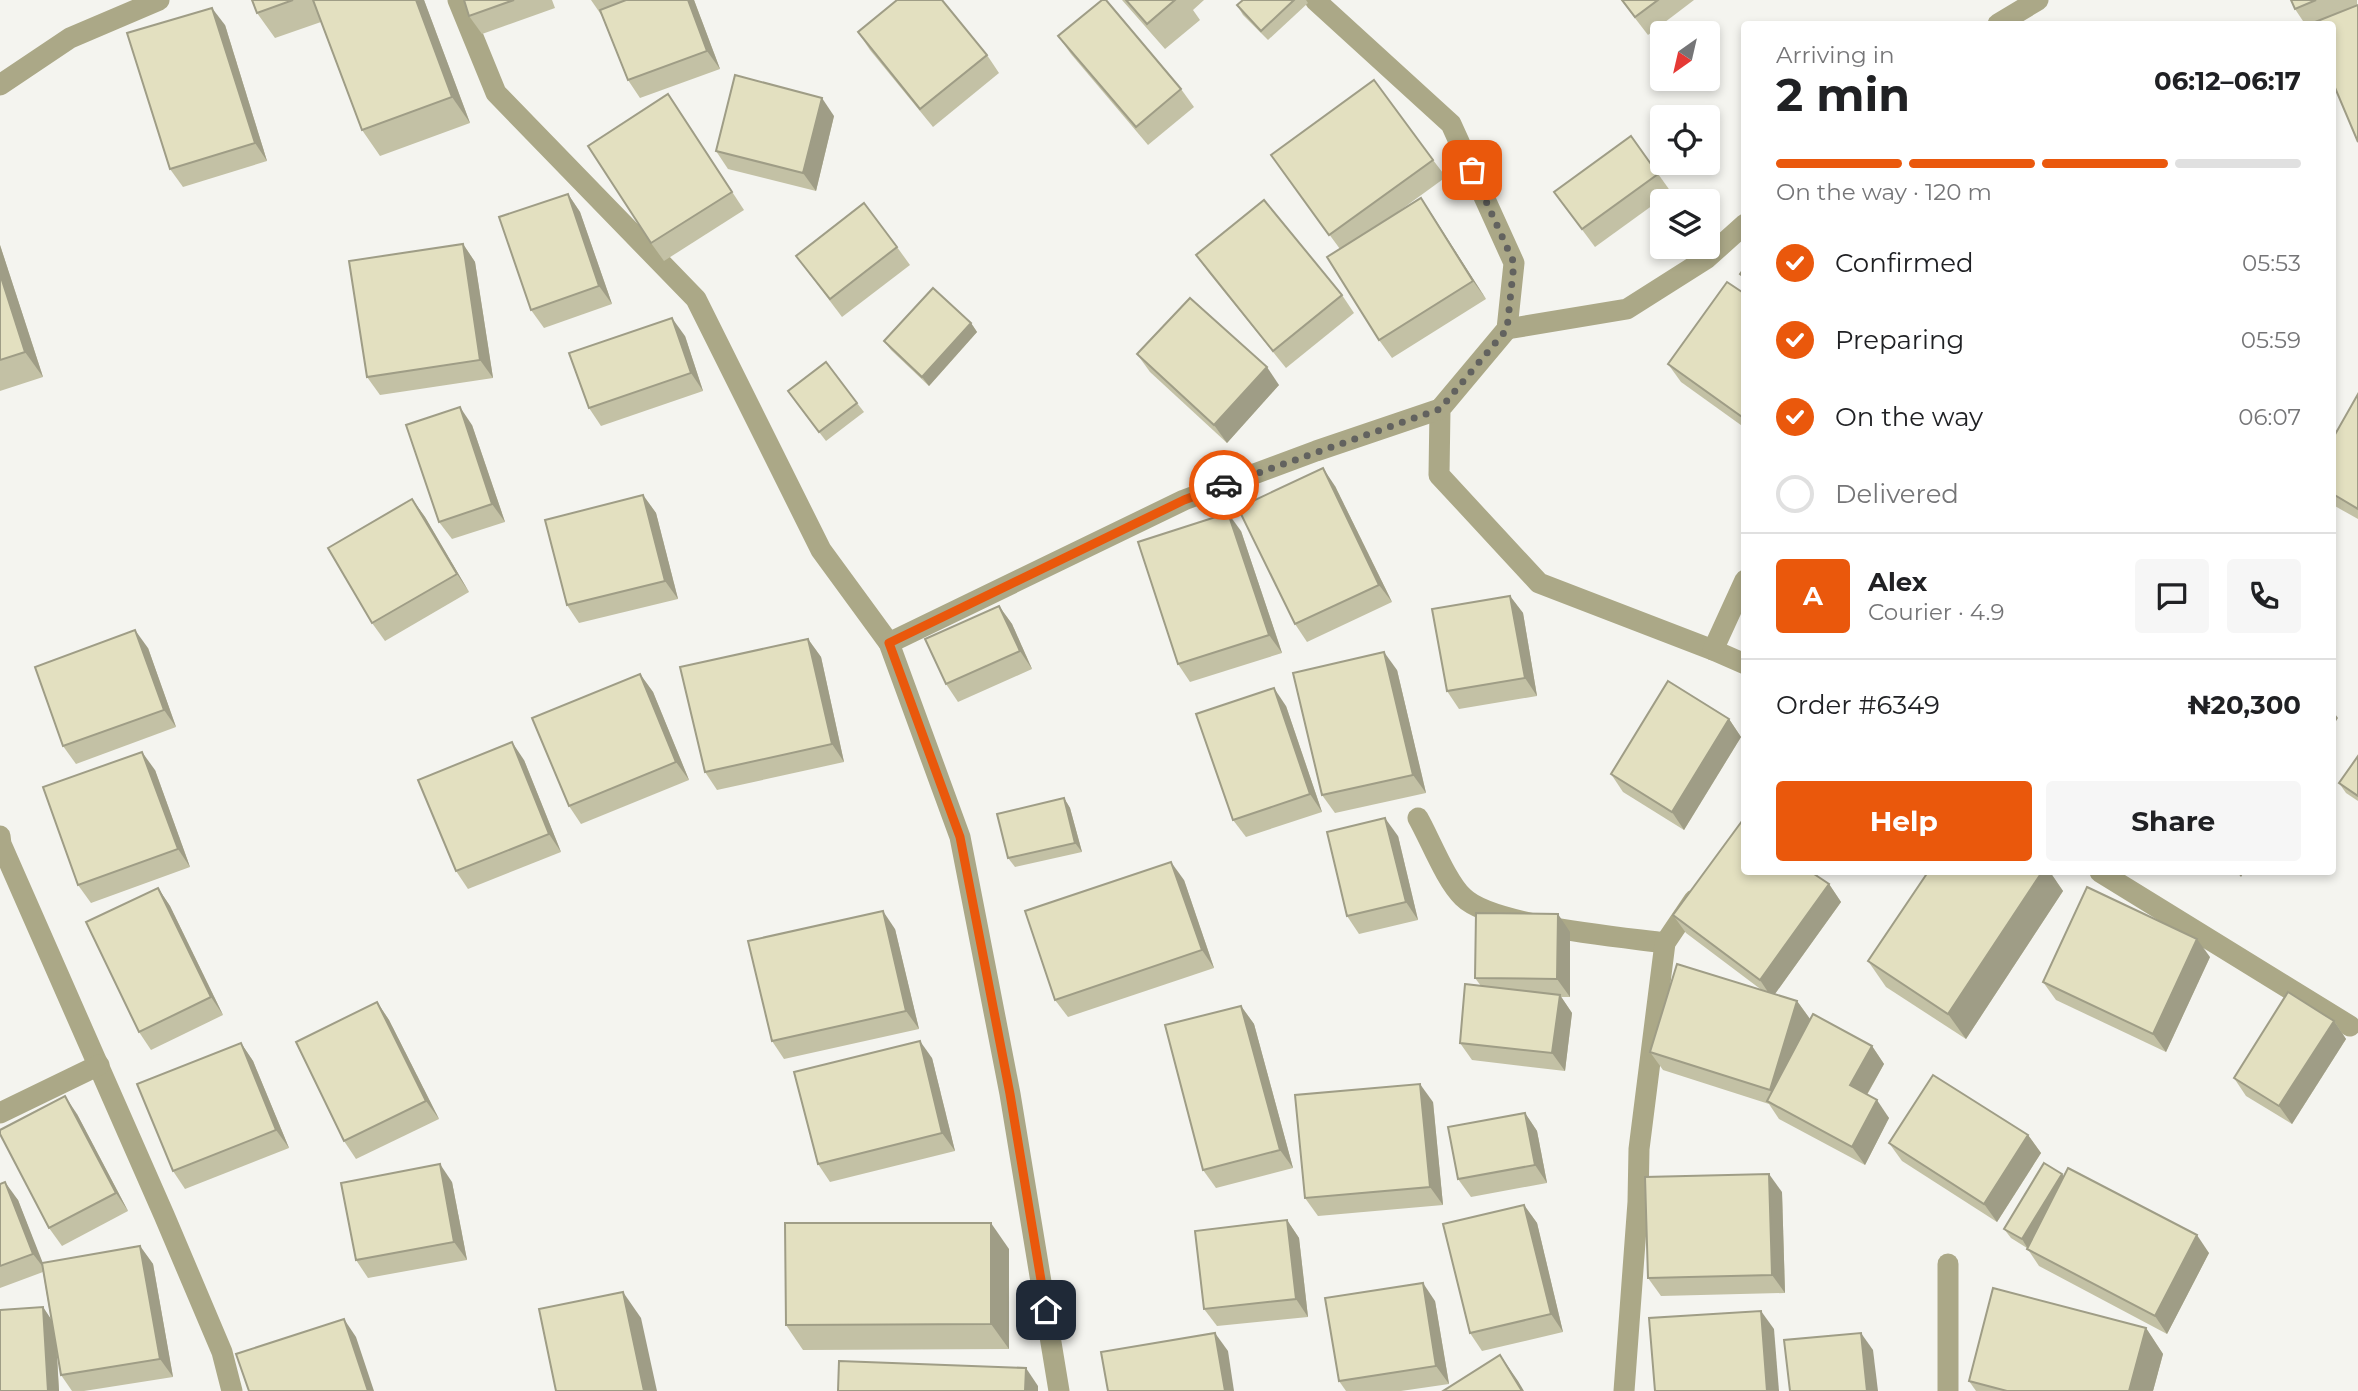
<!DOCTYPE html>
<meta charset="utf-8">
<style>
:root{--surface:#fff;--page:#f6f6f6;--text:#202124;--muted:#757577;--line:#e0e0e0;--accent:#ea580c}
body{margin:0;font-family:Montserrat,sans-serif;background:var(--page);color:var(--text);height:100vh;display:flex;flex-direction:column;font-size:26px;white-space:nowrap}
*{box-sizing:border-box;margin:0}
p{font-size:23px;color:var(--muted)}
.icon{flex:none;width:38px;height:38px;fill:none;stroke:currentColor;stroke-width:2;stroke-linecap:round;stroke-linejoin:round}
.map{position:relative;flex:1;overflow:hidden}
.sheet{position:absolute;left:1741px;top:21px;width:595px;height:854px;display:flex;flex-direction:column;background:var(--surface);border-radius:7px;box-shadow:0 4px 10px #0003}
.sheet>*{flex:none}
.needle{width:46px;rotate:214deg}
.buttons{position:absolute;left:1650px;top:21px;display:grid;gap:14px}
.buttons a{display:grid;place-items:center;width:70px;height:70px;border-radius:7px;background:var(--surface);box-shadow:0 4px 10px #0003;font-size:35px}
.pin{position:absolute;display:grid;place-items:center;width:60px;height:60px;color:#fff;margin:-30px;border-radius:14px;box-shadow:0 4px 10px #0006}
.courier{position:absolute;display:grid;place-items:center;width:70px;height:70px;margin:-35px;border:5px solid #ea580c;border-radius:50%;background:#fff;color:#222;box-shadow:0 2px 9px #0007}
.overview em{font-style:normal;font-weight:700}
.overview div{display:flex;flex-direction:column-reverse}
.overview{display:flex;align-items:center;justify-content:space-between;height:119px;padding:0 35px}
h1{font-size:46px;font-weight:700;line-height:52px}
.bar{display:grid;grid-template-columns:repeat(4,1fr);gap:10px 7px;align-content:center;height:84px;padding:0 35px}
.bar i{height:9px;border-radius:5px;background:var(--line)}
.bar .current{background:var(--accent)}
.bar p{grid-column:span 4}
.line{display:flex;align-items:center;gap:18px;padding:0 35px;border-top:2px solid var(--line)}
.line div{flex:1}
.round{display:grid;place-items:center;flex:none;width:74px;height:74px;border-radius:7px;background:var(--page)}
ol{padding:0 35px;list-style:none}
li{display:flex;align-items:center;gap:21px;height:77px}
li p{margin-inline-start:auto}
li .icon{padding:7px;border-radius:50%;background:var(--accent);color:#fff;stroke-width:4}
li:last-child{color:var(--muted)}
li i{width:38px;height:38px;border:4px solid var(--line);border-radius:50%}
.cta{display:flex;gap:14px;margin-top:auto;padding:14px 35px}
.cta a{flex:1;height:80px;border-radius:7px;background:var(--accent);color:#fff;font-size:28px;font-weight:700;line-height:80px;text-align:center}
.cta a+a{background:var(--page);color:var(--text)}
.map>svg:first-child{display:block}
</style>
<div class="map">
<svg width="2358" height="1391" viewBox="0 0 2358 1391">
<rect width="100%" height="100%" fill="#f4f4ef"/>
<g fill="none" stroke-linecap="round" stroke-linejoin="round">
<g stroke="#aba887" stroke-width="21">
<polyline points="458,0 496,93 696,299 821,550 889,643 960,837 1010,1094 1059,1391"/>
<polyline points="1315,0 1451,124 1514,263 1507,329 1440,409 1439,475 1539,583 1713,650 1745,664"/>
<polyline points="1998,24 2038,0"/>
<polyline points="0,85 70,38 159,0"/>
<polyline points="1507,329 1627,309 1706,259 1745,224"/>
<polyline points="889,643 1184,500 1316,451 1440,409"/>
<polyline points="1713,650 1745,580"/>
<path d="M1418 818C1430 839 1446 881 1463 897 1492 926 1621 937 1665 943"/>
<polyline points="0,836 1,844 164,1215 222,1352 232,1391"/>
<polyline points="2100,872 2350,1026"/>
<polyline points="0,1113 99,1065"/>
<polyline points="1948,1264 1948,1391"/>
<polyline points="1624,1391 1638,1202 1639,1149 1665,943 1694,900"/>
</g>
</g>
<g fill="#c3c1a5">
<polygon points="252,0 424,0 470,123 380,156 362,130 321,22 275,38 257,13"/>
<polygon points="464,0 552,0 555,8 482,34 469,16"/>
<polygon points="591,0 694,0 720,69 640,98 628,80 602,16"/>
<polygon points="1122,0 1204,0 1193,10 1200,20 1165,49"/>
<polygon points="1243,0 1306,0 1308,3 1268,40 1243,15 1237,5"/>
<polygon points="1621,0 1694,0 1648,35"/>
<polygon points="2291,0 2357,0 2358,142 2333,24 2305,24 2295,9"/>
<polygon points="225,25 267,161 183,187 170,169"/>
<polygon points="858,32 987,55 999,73 933,127 870,50"/>
<polygon points="1058,36 1181,89 1194,107 1148,145 1071,54"/>
<polygon points="668,94 744,210 664,261 651,243"/>
<polygon points="834,116 816,191 728,169 716,151"/>
<polygon points="1631,136 1671,192 1595,247 1554,192"/>
<polygon points="1433,160 1446,177 1391,217 1421,198 1486,299 1392,358 1379,340 1340,249 1284,173"/>
<polygon points="568,194 580,212 612,304 544,328 531,310"/>
<polygon points="463,244 475,262 493,378 380,395 367,377"/>
<polygon points="0,245 43,377 0,391"/>
<polygon points="897,247 910,265 842,317 796,256"/>
<polygon points="1196,255 1342,295 1354,313 1286,368 1209,273"/>
<polygon points="1745,294 1745,428 1681,382 1668,364"/>
<polygon points="971,323 977,332 929,386 891,350 884,341"/>
<polygon points="685,336 703,391 601,426 589,408"/>
<polygon points="1137,354 1279,385 1227,443 1150,372"/>
<polygon points="2358,394 2358,519 2333,505 2333,438"/>
<polygon points="794,400 857,403 864,412 826,441"/>
<polygon points="472,425 505,522 452,539 439,522"/>
<polygon points="1335,486 1392,602 1307,642 1295,624"/>
<polygon points="643,495 656,513 678,599 579,623 567,605"/>
<polygon points="412,499 425,517 469,592 385,641 372,623"/>
<polygon points="1241,531 1282,653 1190,682 1178,664"/>
<polygon points="1510,596 1523,613 1537,696 1459,709 1447,691"/>
<polygon points="999,606 1012,624 1032,669 958,702 946,684"/>
<polygon points="808,639 821,657 844,762 717,790 705,772"/>
<polygon points="148,648 176,727 76,764 63,746"/>
<polygon points="1397,670 1426,793 1335,813 1322,795"/>
<polygon points="640,674 653,692 689,780 581,824 569,806"/>
<polygon points="1286,706 1322,812 1246,837 1233,820"/>
<polygon points="1729,719 1741,737 1684,830 1623,792 1611,774"/>
<polygon points="2358,756 2358,801 2346,793 2339,783"/>
<polygon points="524,760 561,852 468,889 456,871"/>
<polygon points="155,770 190,867 91,903 78,885"/>
<polygon points="1064,798 1070,808 1082,852 1015,867 1008,858"/>
<polygon points="1398,836 1418,920 1359,934 1347,916"/>
<polygon points="1928,872 2050,872 2063,891 1966,1039 1886,987 1868,961"/>
<polygon points="1184,880 1214,968 1068,1017 1055,1000"/>
<polygon points="1829,884 1841,902 1775,994 1797,1001 1810,1019 1872,1046 1884,1064 1867,1095 1889,1118 1865,1165 1779,1119 1769,1104 1663,1070 1650,1052 1763,991 1686,933 1673,915"/>
<polygon points="158,888 170,906 223,1015 151,1050 139,1032"/>
<polygon points="895,929 919,1029 784,1059 772,1041"/>
<polygon points="1570,932 1570,997 1561,997 1572,1013 1565,1071 1472,1060 1460,1043 1481,986 1475,978"/>
<polygon points="2210,957 2166,1052 2056,1000 2043,982"/>
<polygon points="377,1002 389,1020 439,1119 356,1159 344,1141"/>
<polygon points="1241,1006 1254,1024 1293,1168 1216,1188 1203,1170"/>
<polygon points="2334,1021 2346,1039 2292,1124 2246,1096 2234,1078"/>
<polygon points="241,1043 253,1061 289,1148 185,1189 173,1171"/>
<polygon points="932,1058 955,1151 830,1182 818,1164"/>
<polygon points="1433,1102 1443,1205 1318,1216 1305,1198"/>
<polygon points="1525,1113 1537,1131 1547,1183 1471,1197 1458,1179"/>
<polygon points="77,1114 128,1211 62,1246 49,1228"/>
<polygon points="2028,1135 2041,1153 1997,1222 1902,1161 1889,1143"/>
<polygon points="2064,1177 2209,1253 2167,1334 2039,1266 2027,1248 2011,1238 2004,1229"/>
<polygon points="452,1182 467,1260 368,1278 356,1260"/>
<polygon points="0,1184 18,1200 42,1263 140,1246 153,1264 173,1377 84,1391 72,1391 61,1375 57,1353 59,1391 0,1391 43,1307 51,1320 43,1272 0,1288"/>
<polygon points="1782,1192 1785,1293 1661,1296 1648,1278"/>
<polygon points="1524,1205 1537,1223 1563,1332 1482,1351 1470,1333"/>
<polygon points="1287,1220 1299,1238 1308,1317 1217,1326 1204,1309"/>
<polygon points="1009,1249 1009,1349 803,1350 786,1325"/>
<polygon points="1435,1301 1449,1384 1401,1391 1346,1391 1339,1381"/>
<polygon points="2146,1328 2163,1354 2153,1391 1976,1391 1969,1381"/>
</g>
<g fill="#9f9d86">
<polygon points="416,0 424,0 470,123 452,97"/>
<polygon points="688,0 694,0 720,69 707,51"/>
<polygon points="212,8 225,25 267,161 255,143"/>
<polygon points="822,98 834,116 816,191 803,173"/>
<polygon points="568,194 580,212 612,304 599,286"/>
<polygon points="1421,198 1433,216 1486,299 1473,281"/>
<polygon points="463,244 475,262 493,378 480,360"/>
<polygon points="0,245 43,377 25,352 0,274"/>
<polygon points="672,318 685,336 703,391 691,373"/>
<polygon points="971,323 977,332 929,386 922,377"/>
<polygon points="1267,367 1279,385 1227,443 1214,425"/>
<polygon points="460,407 472,425 505,522 492,504"/>
<polygon points="1323,468 1335,486 1392,602 1379,585"/>
<polygon points="643,495 656,513 678,599 665,581"/>
<polygon points="412,499 425,517 469,592 457,574"/>
<polygon points="1228,513 1241,531 1282,653 1269,635"/>
<polygon points="1510,596 1523,613 1537,696 1525,678"/>
<polygon points="999,606 1012,624 1032,669 1020,651"/>
<polygon points="135,630 148,648 176,727 164,710"/>
<polygon points="808,639 821,657 844,762 832,744"/>
<polygon points="1384,652 1397,670 1426,793 1413,775"/>
<polygon points="640,674 653,692 689,780 676,762"/>
<polygon points="1274,688 1286,706 1322,812 1310,794"/>
<polygon points="2333,711 2338,718 2333,726"/>
<polygon points="1729,719 1741,737 1684,830 1672,812"/>
<polygon points="512,742 524,760 561,852 549,834"/>
<polygon points="142,752 155,770 190,867 178,849"/>
<polygon points="1064,798 1070,808 1082,852 1075,843"/>
<polygon points="1385,818 1398,836 1418,920 1406,902"/>
<polygon points="1171,862 1184,880 1214,968 1202,950"/>
<polygon points="2042,872 2050,872 2063,891 1966,1039 1948,1014"/>
<polygon points="2237,872 2244,872 2241,877"/>
<polygon points="1829,884 1841,902 1772,998 1760,980"/>
<polygon points="158,888 170,906 223,1015 211,997"/>
<polygon points="883,911 895,929 919,1029 906,1011"/>
<polygon points="1558,914 1570,932 1570,997 1557,979"/>
<polygon points="2197,939 2210,957 2166,1052 2153,1034"/>
<polygon points="1560,995 1572,1013 1565,1071 1552,1053"/>
<polygon points="1797,1001 1810,1019 1782,1108 1770,1090"/>
<polygon points="377,1002 389,1020 439,1119 426,1101"/>
<polygon points="1241,1006 1254,1024 1293,1168 1280,1150"/>
<polygon points="2334,1021 2346,1039 2292,1124 2279,1106"/>
<polygon points="920,1041 932,1058 955,1151 942,1133"/>
<polygon points="241,1043 253,1061 289,1148 276,1130"/>
<polygon points="1872,1046 1884,1064 1862,1103 1850,1085"/>
<polygon points="1420,1084 1433,1102 1443,1205 1430,1187"/>
<polygon points="65,1096 77,1114 128,1211 116,1193"/>
<polygon points="1877,1100 1889,1118 1865,1165 1852,1147"/>
<polygon points="1525,1113 1537,1131 1547,1183 1535,1165"/>
<polygon points="2028,1135 2041,1153 1997,1222 1984,1204"/>
<polygon points="440,1164 452,1182 467,1260 454,1242"/>
<polygon points="1769,1174 1782,1192 1785,1293 1772,1275"/>
<polygon points="2062,1174 2069,1184 2028,1249 2022,1239"/>
<polygon points="5,1182 18,1200 46,1271 33,1254"/>
<polygon points="1524,1205 1537,1223 1563,1332 1551,1314"/>
<polygon points="1287,1220 1299,1238 1308,1317 1296,1299"/>
<polygon points="991,1223 1009,1249 1009,1349 991,1324"/>
<polygon points="2197,1235 2209,1253 2167,1334 2155,1316"/>
<polygon points="140,1246 153,1264 173,1377 160,1359"/>
<polygon points="1423,1283 1435,1301 1449,1384 1436,1366"/>
<polygon points="623,1292 641,1318 657,1391 644,1391"/>
<polygon points="43,1307 55,1325 59,1391 48,1391"/>
<polygon points="1761,1311 1774,1329 1779,1391 1767,1391"/>
<polygon points="344,1319 356,1337 374,1391 368,1391"/>
<polygon points="2146,1328 2163,1354 2153,1391 2129,1391"/>
<polygon points="1215,1333 1228,1351 1234,1391 1225,1391"/>
<polygon points="1861,1333 1873,1350 1878,1391 1867,1391"/>
<polygon points="1500,1355 1518,1381 1524,1391 1522,1391"/>
<polygon points="1026,1368 1038,1386 1038,1391 1025,1391"/>
</g>
<g fill="#e3e0c0" stroke="#9f9d86" stroke-width="2">
<polygon points="252,0 293,0 257,13"/>
<polygon points="313,0 416,0 452,97 362,130"/>
<polygon points="464,0 514,0 469,16"/>
<polygon points="626,0 688,0 707,51 628,80 600,10"/>
<polygon points="897,0 942,0 987,55 920,109 858,32"/>
<polygon points="1102,0 1106,0 1181,89 1136,127 1058,36"/>
<polygon points="1126,0 1175,0 1147,24"/>
<polygon points="1243,0 1294,0 1261,31 1237,5"/>
<polygon points="1622,0 1658,0 1635,17"/>
<polygon points="2291,0 2316,0 2295,9"/>
<polygon points="2358,5 2358,142 2333,83 2333,24 2310,24"/>
<polygon points="212,8 255,143 170,169 127,33"/>
<polygon points="735,75 822,98 803,173 716,151"/>
<polygon points="1374,80 1433,160 1329,235 1271,155"/>
<polygon points="668,94 732,192 651,243 588,146"/>
<polygon points="1631,136 1658,174 1582,229 1554,192"/>
<polygon points="568,194 599,286 531,310 499,217"/>
<polygon points="1421,198 1473,281 1379,340 1327,257"/>
<polygon points="1264,200 1342,295 1273,351 1196,255"/>
<polygon points="864,203 897,247 830,299 796,256"/>
<polygon points="463,244 480,360 367,377 349,261"/>
<polygon points="1745,267 1745,278 1740,274"/>
<polygon points="0,274 25,352 0,360"/>
<polygon points="1727,282 1745,294 1745,419 1668,364"/>
<polygon points="933,288 971,323 922,377 884,341"/>
<polygon points="1190,298 1267,367 1214,425 1137,354"/>
<polygon points="672,318 691,373 589,408 569,353"/>
<polygon points="826,362 857,403 819,432 788,391"/>
<polygon points="2358,394 2358,509 2333,494 2333,438"/>
<polygon points="460,407 492,504 439,522 406,425"/>
<polygon points="1323,468 1379,585 1295,624 1238,508"/>
<polygon points="643,495 665,581 567,605 545,520"/>
<polygon points="412,499 457,574 372,623 328,548"/>
<polygon points="1228,513 1269,635 1178,664 1138,542"/>
<polygon points="1510,596 1525,678 1447,691 1432,609"/>
<polygon points="999,606 1020,651 946,684 925,639"/>
<polygon points="135,630 164,710 63,746 35,667"/>
<polygon points="808,639 832,744 705,772 680,667"/>
<polygon points="1384,652 1413,775 1322,795 1293,673"/>
<polygon points="640,674 676,762 569,806 532,718"/>
<polygon points="1668,681 1729,719 1672,812 1611,774"/>
<polygon points="1274,688 1310,794 1233,820 1196,714"/>
<polygon points="512,742 549,834 456,871 418,780"/>
<polygon points="142,752 178,849 78,885 43,787"/>
<polygon points="2358,756 2358,796 2339,783"/>
<polygon points="1064,798 1075,843 1008,858 997,814"/>
<polygon points="1385,818 1406,902 1347,916 1327,832"/>
<polygon points="1742,821 1745,823 1745,872 1811,872 1829,884 1760,980 1673,915"/>
<polygon points="1171,862 1202,950 1055,1000 1025,911"/>
<polygon points="1928,872 2042,872 1948,1014 1868,961"/>
<polygon points="2087,887 2197,939 2153,1034 2043,982"/>
<polygon points="158,888 211,997 139,1032 86,922"/>
<polygon points="883,911 906,1011 772,1041 748,941"/>
<polygon points="1476,913 1558,914 1557,979 1475,978"/>
<polygon points="1677,964 1797,1001 1770,1090 1650,1052"/>
<polygon points="1465,984 1560,995 1552,1053 1460,1043"/>
<polygon points="2288,992 2334,1021 2279,1106 2234,1078"/>
<polygon points="377,1002 426,1101 344,1141 296,1042"/>
<polygon points="1241,1006 1280,1150 1203,1170 1165,1025"/>
<polygon points="1813,1014 1872,1046 1850,1085 1877,1100 1852,1147 1767,1101"/>
<polygon points="920,1041 942,1133 818,1164 794,1072"/>
<polygon points="241,1043 276,1130 173,1171 137,1084"/>
<polygon points="1933,1075 2028,1135 1984,1204 1889,1143"/>
<polygon points="1420,1084 1430,1187 1305,1198 1295,1095"/>
<polygon points="65,1096 116,1193 49,1228 0,1134 0,1130"/>
<polygon points="1525,1113 1535,1165 1458,1179 1448,1127"/>
<polygon points="2044,1163 2062,1174 2022,1239 2004,1229"/>
<polygon points="440,1164 454,1242 356,1260 341,1183"/>
<polygon points="2068,1168 2197,1235 2155,1316 2027,1249"/>
<polygon points="1769,1174 1772,1275 1648,1278 1645,1177"/>
<polygon points="5,1182 33,1254 0,1266 0,1184"/>
<polygon points="1524,1205 1551,1314 1470,1333 1443,1224"/>
<polygon points="1287,1220 1296,1299 1204,1309 1195,1231"/>
<polygon points="785,1223 991,1223 991,1324 786,1325"/>
<polygon points="140,1246 160,1359 61,1375 42,1263"/>
<polygon points="1423,1283 1436,1366 1339,1381 1325,1298"/>
<polygon points="1993,1288 2146,1328 2129,1391 2007,1391 1969,1381"/>
<polygon points="623,1292 644,1391 556,1391 539,1309"/>
<polygon points="43,1307 48,1391 0,1391 0,1310"/>
<polygon points="1761,1311 1767,1391 1655,1391 1649,1318"/>
<polygon points="344,1319 368,1391 249,1391 236,1354"/>
<polygon points="1215,1333 1225,1391 1108,1391 1101,1352"/>
<polygon points="1861,1333 1867,1391 1790,1391 1784,1340"/>
<polygon points="1500,1355 1522,1391 1443,1391"/>
<polygon points="839,1361 1026,1368 1025,1391 838,1391"/>
</g>
<g fill="none" stroke-linecap="round" stroke-linejoin="round">
<polyline stroke="#62625f" stroke-width="7" stroke-dasharray="0 12.6" points="1224,485 1440,409 1507,329 1514,263 1472,170"/>
<polyline stroke="#ea580c" stroke-width="9" points="1046,1310 1010,1094 960,837 889,643 1184,500 1224,485"/>
</g>
</svg>
<div class="buttons">
<a><svg class="needle" viewBox="-14 -14 28 28"><path d="M0-13l5 13h-10z" fill="#e53935"/><path d="M0 13l5-13h-10z" fill="#757577"/></svg></a>
<a><svg class="icon" aria-label="locate" viewBox="0 0 24 24"><circle cx="12" cy="12" r="6"/><path d="M12 2v4M12 18v4M2 12h4M18 12h4"/></svg></a>
<a><svg class="icon" aria-label="layers" viewBox="0 0 24 24"><path d="M12 4l9 5-9 5-9-5zM3 14l9 5 9-5"/></svg></a>
</div>
<div class="pin" style="left:1472px;top:170px;background:#ea580c"><svg class="icon" aria-label="bag" viewBox="0 0 24 24"><path d="M5 8h14l-1 12H6zM9 8a3 3 0 0 1 6 0"/></svg></div>
<div class="pin" style="left:1046px;top:1310px;background:#1f2937"><svg class="icon" aria-label="home" viewBox="0 0 24 24"><path d="M3 11l9-7 9 7M6 9v11h12V9"/></svg></div>
<div class="courier" style="left:1224px;top:485px"><svg class="icon" aria-label="car" viewBox="0 0 24 24"><path d="M5 17H2v-5l4-1 3-4h7l3 4 3 1v5h-3M9 17h6M6 11h13"/><circle cx="7" cy="17" r="2"/><circle cx="17" cy="17" r="2"/></svg></div>
<section class="sheet">
<div class="overview"><div><h1>2 min</h1><p>Arriving in</p></div><em>06:12–06:17</em></div>
<div class="bar"><i class="current"></i><i class="current"></i><i class="current"></i><i></i><p>On the way · 120 m</p></div>
<ol>
<li><svg class="icon" aria-label="check" viewBox="0 0 24 24"><path d="M5 12l5 5 9-10"/></svg>Confirmed<p>05:53</p></li>
<li><svg class="icon" aria-label="check" viewBox="0 0 24 24"><path d="M5 12l5 5 9-10"/></svg>Preparing<p>05:59</p></li>
<li><svg class="icon" aria-label="check" viewBox="0 0 24 24"><path d="M5 12l5 5 9-10"/></svg>On the way<p>06:07</p></li>
<li><i></i>Delivered</li>
</ol>
<div class="line" style="height:126px"><b class="round" style="background:var(--accent);color:#fff">A</b><div><b>Alex</b><p>Courier · 4.9</p></div><a class="round"><svg class="icon" aria-label="chat" viewBox="0 0 24 24"><path d="M4 5h16v11H9l-5 4z"/></svg></a><a class="round"><svg class="icon" aria-label="phone" viewBox="0 0 24 24"><path d="M5 4h4l2 5-3 2q2 4 5 5l2-3 5 2v4C11 20 4 13 5 4z"/></svg></a></div>
<div class="line" style="height:91px"><div>Order #6349</div><b>₦20,300</b></div>
<div class="cta"><a>Help</a><a>Share</a></div>
</section>
</div>
